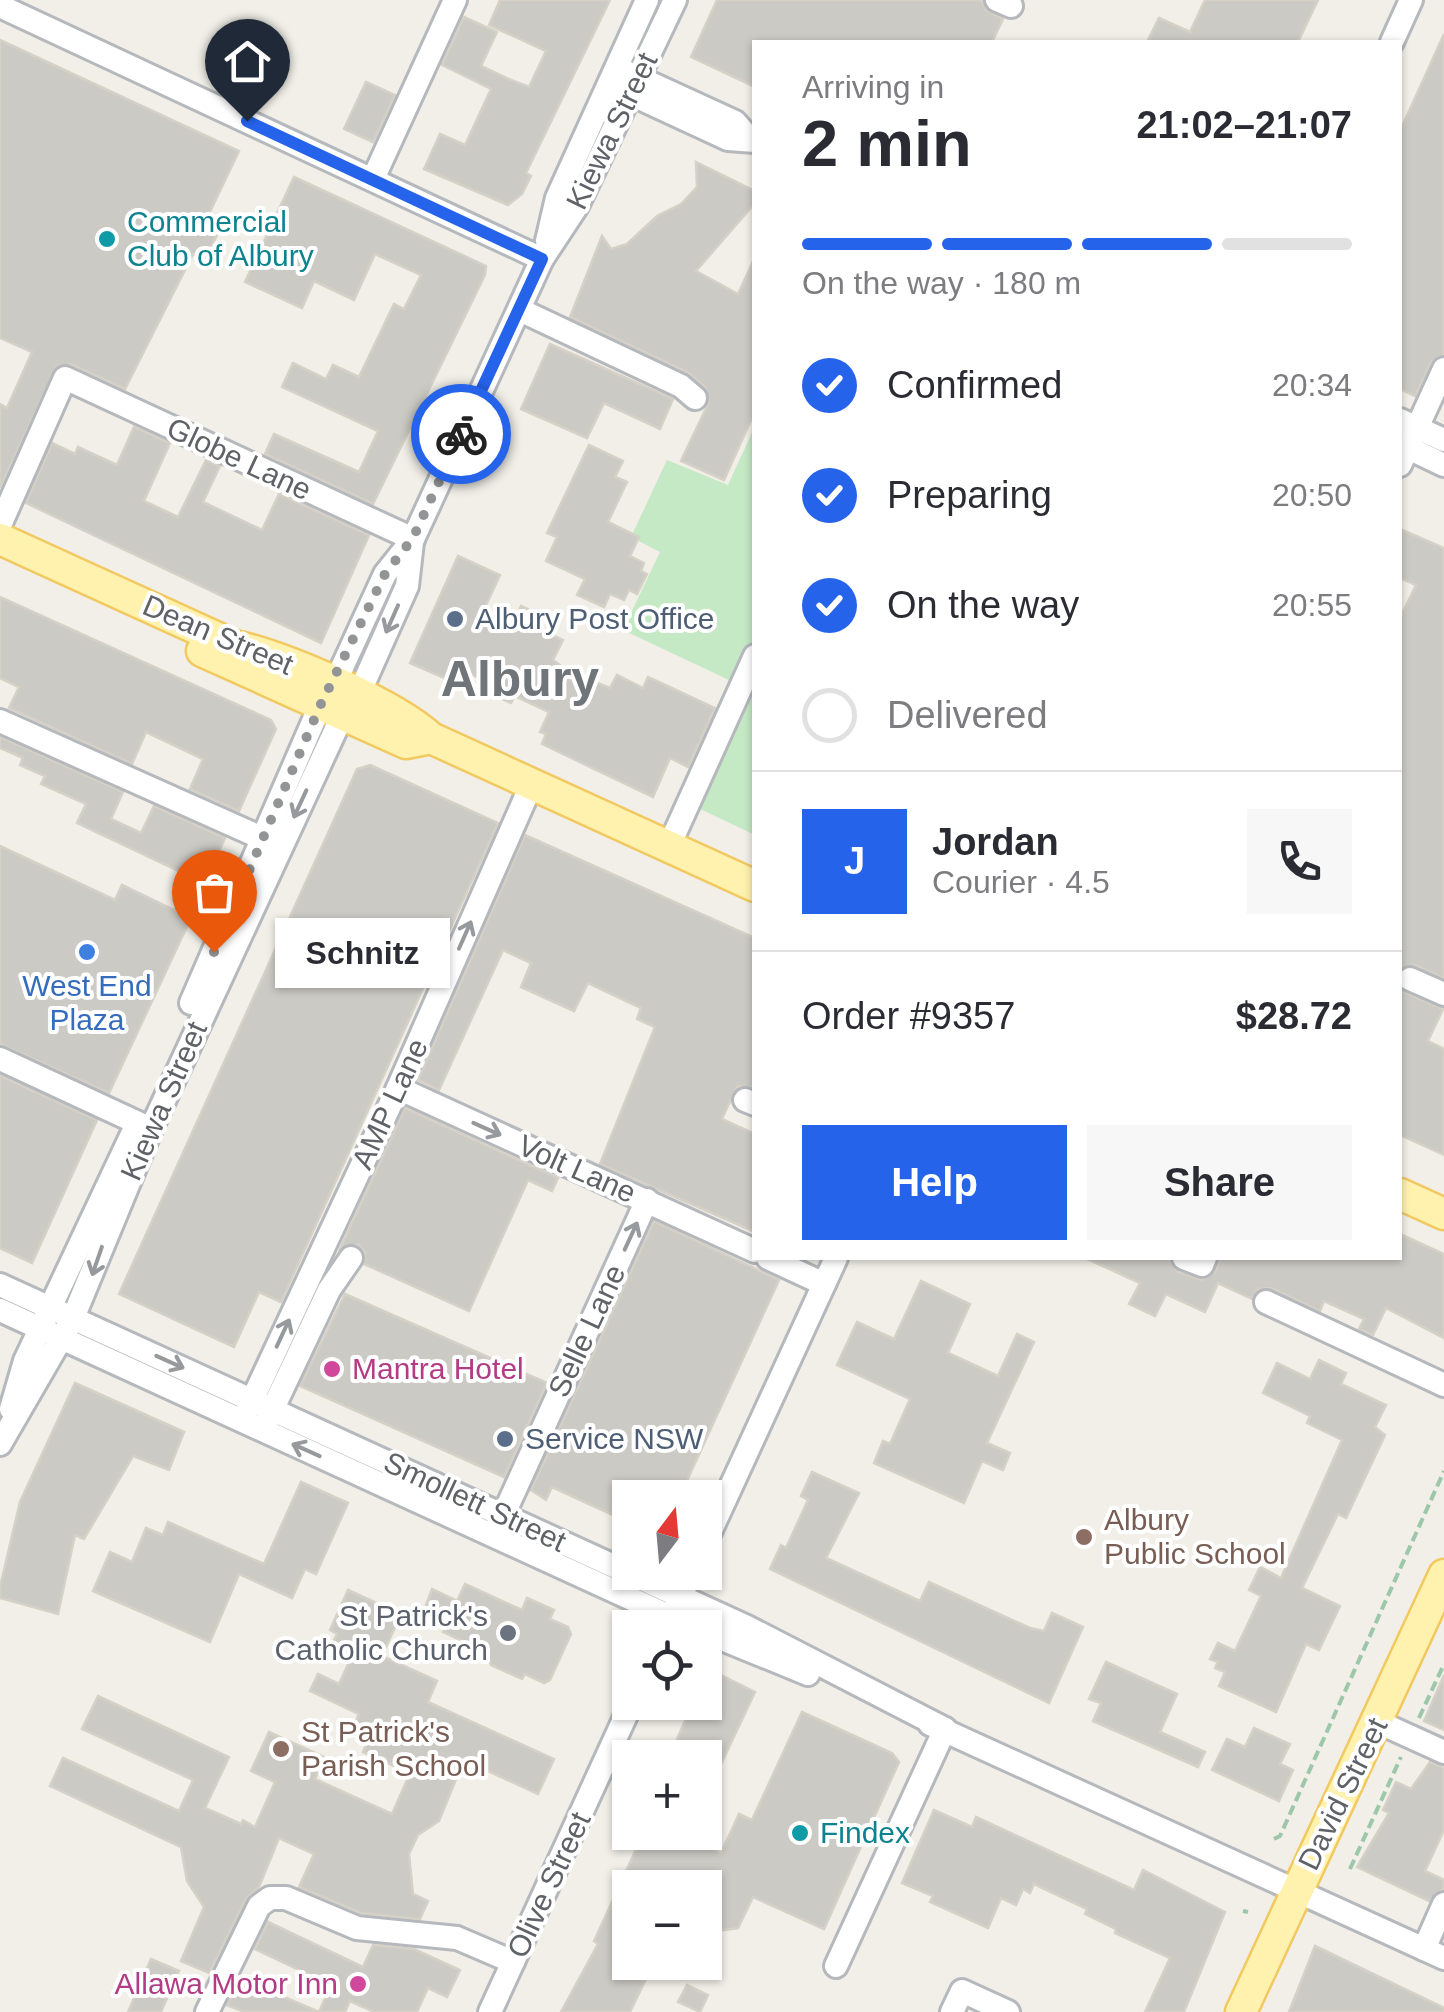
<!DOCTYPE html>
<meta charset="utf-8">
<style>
:root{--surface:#fff;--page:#f7f7f7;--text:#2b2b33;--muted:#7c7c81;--line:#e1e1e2;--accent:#2563eb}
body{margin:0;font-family:Helvetica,sans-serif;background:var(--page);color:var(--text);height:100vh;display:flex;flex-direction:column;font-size:38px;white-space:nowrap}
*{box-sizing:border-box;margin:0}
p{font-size:32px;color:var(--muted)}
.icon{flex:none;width:55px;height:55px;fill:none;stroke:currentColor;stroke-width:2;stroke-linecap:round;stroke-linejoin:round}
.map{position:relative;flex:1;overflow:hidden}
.details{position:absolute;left:752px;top:40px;width:650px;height:1220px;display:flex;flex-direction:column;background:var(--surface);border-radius:0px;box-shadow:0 2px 8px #0004}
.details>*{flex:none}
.needle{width:65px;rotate:16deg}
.controls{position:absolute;left:612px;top:1480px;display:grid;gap:20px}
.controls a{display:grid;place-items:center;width:110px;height:110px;border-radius:0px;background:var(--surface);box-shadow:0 2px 8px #0004;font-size:50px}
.pin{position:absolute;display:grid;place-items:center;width:85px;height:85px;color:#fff;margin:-102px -42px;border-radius:50% 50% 50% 0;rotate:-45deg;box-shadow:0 0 10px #0007}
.pin .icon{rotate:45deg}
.courier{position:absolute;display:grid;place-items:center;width:100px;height:100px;margin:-50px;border:8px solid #2563eb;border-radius:50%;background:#fff;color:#222;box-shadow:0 2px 12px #0007}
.bubble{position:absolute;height:70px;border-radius:0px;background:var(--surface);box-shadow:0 2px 8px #0004;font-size:32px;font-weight:600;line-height:70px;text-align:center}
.summary em{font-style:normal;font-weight:600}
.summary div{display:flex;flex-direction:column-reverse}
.summary{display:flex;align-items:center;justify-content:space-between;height:170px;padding:0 50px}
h1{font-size:65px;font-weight:600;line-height:75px}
.bar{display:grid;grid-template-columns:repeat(4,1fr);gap:15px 10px;align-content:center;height:120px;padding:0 50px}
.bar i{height:12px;border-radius:8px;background:var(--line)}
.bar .current{background:var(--accent)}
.bar p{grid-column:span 4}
.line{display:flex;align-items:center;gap:25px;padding:0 50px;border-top:2px solid var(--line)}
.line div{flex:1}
.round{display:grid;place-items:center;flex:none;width:105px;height:105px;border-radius:0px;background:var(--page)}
ol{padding:0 50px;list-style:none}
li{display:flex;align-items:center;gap:30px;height:110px}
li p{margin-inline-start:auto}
li .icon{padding:10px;border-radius:50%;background:var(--accent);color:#fff;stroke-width:4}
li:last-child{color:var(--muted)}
li i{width:55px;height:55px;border:5px solid var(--line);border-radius:50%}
.primary-button{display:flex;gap:20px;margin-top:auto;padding:20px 50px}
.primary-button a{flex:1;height:115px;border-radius:0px;background:var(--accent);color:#fff;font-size:40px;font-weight:600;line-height:115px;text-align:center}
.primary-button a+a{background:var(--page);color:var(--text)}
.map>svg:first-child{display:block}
</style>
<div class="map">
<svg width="1444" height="2012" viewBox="0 0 1444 2012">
<rect width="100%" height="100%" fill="#f1efe8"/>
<polygon fill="#c5e8c5" points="755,426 755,835 677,798 729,680 623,630 660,552 631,537 667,460 728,485"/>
<g fill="#cccac5" stroke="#d6d1c6" stroke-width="2.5">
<polygon points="500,0 610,0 526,173 531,176 522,194 508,205 424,169 440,134 465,145 491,89 442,65 464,17 497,32 481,66 511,80 529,87 546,51 489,25"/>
<polygon points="717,0 982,0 986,10 1003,19 992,42 755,42 755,87 691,57"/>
<polygon points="1205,0 1318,0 1298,42 1147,42 1159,18 1190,32"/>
<polygon points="1444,34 1444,354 1431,362 1415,396 1400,389 1400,131"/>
<polygon points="0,40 239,151 208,216 222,223 206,260 193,254 125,389 71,364 56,367 0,488 0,404 7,408 32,352 0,338"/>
<polygon points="366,82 395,95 373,142 344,129"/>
<polygon points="696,162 755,191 755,203 696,271 738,294 755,257 755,422 751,420 724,480 681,461 709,402 705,387 687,372 570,317 602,236 611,249 627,244 657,216 681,204 697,187"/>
<polygon points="294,177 486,266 485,275 373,504 265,454 274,434 359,472 378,431 282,387 293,363 326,379 333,365 359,377 394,304 404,309 421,275 375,254 354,300 314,281 302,308 245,282"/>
<polygon points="550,344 673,399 660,429 604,403 587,438 521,409"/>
<polygon points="134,427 170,443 144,501 178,517 206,460 220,466 203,502 262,530 279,494 369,535 321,643 26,503 52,443 75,454 78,447 117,465"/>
<polygon points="589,445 623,461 615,477 627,482 608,522 639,537 630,556 644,563 641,571 647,574 637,594 629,590 624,600 610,594 604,607 577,595 585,579 546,561 557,537 547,533"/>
<polygon points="1400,529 1444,548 1444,978 1415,965 1400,968 1400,618 1416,585 1400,578"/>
<polygon points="458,556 500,575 480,618 510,631 521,606 538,614 533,626 563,640 553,660 568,671 610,688 617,675 643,688 648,677 715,708 688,767 670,758 653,797 542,744 546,734 540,732 549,712 515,696 511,703 482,690 486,681 458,668 451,681 410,663"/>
<polygon points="0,597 271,720 276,729 239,811 190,789 203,759 146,732 132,764 9,708 19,687 0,678"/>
<polygon points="0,737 123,792 111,819 141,833 154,806 225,838 204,883 77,823 86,804 41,784 45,776 20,765 23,758 0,748"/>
<polygon points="370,765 498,823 281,1302 259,1292 234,1347 119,1294 357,769"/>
<polygon points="525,835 755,938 755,1088 737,1086 722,1119 755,1134 755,1232 600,1164 655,1027 637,1019 641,1008 588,983 574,1011 521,987 531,963 503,950 439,1090 418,1080"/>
<polygon points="0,846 115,900 122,885 191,918 109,1093 0,1044"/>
<polygon points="1400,990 1443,1009 1428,1041 1444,1049 1444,1155 1400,1135"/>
<polygon points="0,1076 97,1120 32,1263 0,1248"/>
<polygon points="405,1108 558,1178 552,1191 528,1180 469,1311 364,1264 365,1252 359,1245 340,1249"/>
<polygon points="654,1221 779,1280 679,1498 630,1498 630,1523 552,1487 546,1500 531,1490"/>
<polygon points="1400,1234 1444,1254 1444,1338 1386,1308 1373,1335 1359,1329 1364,1319 1324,1301 1320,1311 1271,1288 1258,1289 1252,1299 1218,1283 1205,1312 1166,1294 1155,1316 1129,1304 1140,1283 1085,1258 1168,1258 1178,1272 1203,1280 1215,1272 1220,1258 1400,1258"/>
<polygon points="921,1281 970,1304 948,1353 998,1376 1017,1334 1034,1342 987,1443 1010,1453 1003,1470 982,1461 964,1503 874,1463 883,1441 890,1444 910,1399 837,1365 857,1322 894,1339"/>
<polygon points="345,1294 547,1383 504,1477 300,1386"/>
<polygon points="1319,1360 1346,1373 1341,1384 1386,1405 1375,1427 1385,1435 1346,1518 1338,1514 1302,1588 1340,1606 1319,1650 1306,1644 1276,1712 1219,1686 1225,1672 1215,1668 1218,1662 1210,1659 1218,1643 1235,1651 1261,1596 1249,1590 1260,1567 1281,1578 1342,1440 1307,1423 1310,1416 1263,1393 1277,1363 1310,1379"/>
<polygon points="75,1383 184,1432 169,1470 133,1456 84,1539 75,1535 58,1614 0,1598 0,1587 20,1502"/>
<polygon points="812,1472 859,1493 826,1558 920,1601 929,1582 1030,1628 1044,1631 1052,1613 1083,1627 1049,1703 770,1569 781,1545 786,1548 808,1500 801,1496"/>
<polygon points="301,1482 348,1503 316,1574 305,1569 292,1598 239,1574 210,1642 93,1591 110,1552 132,1562 146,1528 163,1535 168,1522 264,1564"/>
<polygon points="465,1584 522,1610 527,1598 554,1610 550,1619 568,1627 571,1634 550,1680 544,1683 525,1674 522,1679 491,1665 486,1652 443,1632 451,1616 426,1605 432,1589 457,1601"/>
<polygon points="348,1590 401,1614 382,1656 437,1681 428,1702 554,1759 538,1794 464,1760 439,1821 418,1835 409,1854 413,1894 428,1901 420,1919 361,1913 299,1887 314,1854 279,1838 259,1887 246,1899 209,1973 181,1961 204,1907 187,1881 181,1847 50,1786 63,1758 179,1811 193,1780 82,1729 98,1696 229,1757 205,1808 241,1824 243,1820 255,1827 275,1782 251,1771 269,1732 324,1757 315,1779 392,1814 410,1773 363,1752 372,1731 355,1723 359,1714 310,1691 318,1674 339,1684 353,1653 332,1644 337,1634 330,1630"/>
<polygon points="1106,1662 1177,1694 1160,1732 1205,1752 1198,1767 1093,1721 1101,1703 1089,1699"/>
<polygon points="717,1673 755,1692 705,1798 705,1758 669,1758 693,1702 705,1702 705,1681 712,1684"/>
<polygon points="1444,1675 1444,1730 1424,1721"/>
<polygon points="802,1712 892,1753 899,1762 824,1929 753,1897 738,1928 716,1931 715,1926 705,1928 705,1888 630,1888 628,1973 645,1981 630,2012 561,2012 598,1944 594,1941 644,1832 676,1832 721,1853 739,1814 752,1820"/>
<polygon points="1254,1728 1290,1744 1280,1764 1293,1770 1279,1801 1212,1770 1227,1739 1245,1747"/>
<polygon points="1430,1762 1444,1768 1444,1830 1425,1871 1444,1880 1444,1888 1429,1901 1357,1867 1389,1813 1383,1810 1396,1782 1411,1789"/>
<polygon points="934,1810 972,1827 976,1817 1134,1890 1143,1870 1225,1912 1184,2012 1145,2012 1170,1958 1115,1933 1116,1929 1085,1914 1087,1909 1034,1884 1030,1893 1023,1889 1016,1905 1001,1898 988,1928 930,1902 933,1896 902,1883"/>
<polygon points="268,1922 363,1967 373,1945 414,1949 460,1970 447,1997 428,1988 417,2012 374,2012 350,2001 345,2012 244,2012 227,2005 240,1978 319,2012 331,1985 255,1949"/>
<polygon points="1315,1946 1444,2008 1444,2012 1289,2012"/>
<polygon points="151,1959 179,1971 161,2012 128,2012"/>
<polygon points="687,1985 708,1995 700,2012 678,2002"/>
</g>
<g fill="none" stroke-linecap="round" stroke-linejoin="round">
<g stroke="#b5b8bc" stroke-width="28">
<g id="minor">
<polyline points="997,0 1011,6"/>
<polyline points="0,6 542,259"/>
<polyline points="1392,42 1411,0"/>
<polyline points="626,72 735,122 749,138"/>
<polyline points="620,89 728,139 755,141"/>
<polyline points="373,179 455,0"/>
<polyline points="547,241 557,198 647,0"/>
<polyline points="520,310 681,386 695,398"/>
<polyline points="1400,420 1444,440"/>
<polyline points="1400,444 1444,465"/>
<polyline points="1400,465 1444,369"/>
<polyline points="0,525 65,378 413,539"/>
<polyline points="334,685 385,574 413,539 542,259 577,206 675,0"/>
<polyline points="358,696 407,586 412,542"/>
<polyline points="0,721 273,843"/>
<polyline points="669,846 755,656"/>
<polyline points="1410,979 1444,994"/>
<polyline points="191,1003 320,706"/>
<polyline points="0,1059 151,1129"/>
<polyline points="398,1088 755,1251"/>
<polyline points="745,1100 755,1104"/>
<polyline points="768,1258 824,1284"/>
<polyline points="1184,1258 1202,1265 1205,1258"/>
<polyline points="0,1285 747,1627 945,1729"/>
<polyline points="1266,1302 1444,1385"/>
<polyline points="0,1310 695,1628"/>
<polyline points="11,1409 25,1361 135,1128"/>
<polyline points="248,1409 398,1088 532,783"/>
<polyline points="268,1419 329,1290 351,1258"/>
<polyline points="0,1444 73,1318 151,1129 342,716"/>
<polyline points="497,1529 647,1200"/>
<polyline points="705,1543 836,1258"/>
<polyline points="674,1611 692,1572"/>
<polyline points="705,1632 808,1674"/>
<polyline points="1378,1722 1444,1752"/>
<polyline points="930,1724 1444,1958"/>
<polyline points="1424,1949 1444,1904"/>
<polyline points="836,1966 945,1729"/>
<polyline points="207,2012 259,1906 270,1898 286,1898 357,1928 457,1938 513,1962"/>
<polyline points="490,2012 632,1702"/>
<polyline points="952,2012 962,1991 1008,2012"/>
</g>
</g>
<g stroke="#f2c960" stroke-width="35">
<g id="major">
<path d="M0 539 235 646C284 657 395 704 431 738L755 886"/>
<polyline points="202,651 406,743 431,738"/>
<polyline points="1400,1194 1444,1214"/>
<polyline points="1241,2012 1444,1575"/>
</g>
</g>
<g stroke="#9cc7a9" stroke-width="4" stroke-dasharray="10 5" stroke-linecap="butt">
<polyline points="1419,1718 1444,1664"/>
<polyline points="1274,1839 1280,1836 1444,1471"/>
<polyline points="1350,1869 1401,1757"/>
<polyline points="1243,1911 1248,1912"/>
</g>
<use href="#minor" stroke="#fff" stroke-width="22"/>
<use href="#major" stroke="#fff2af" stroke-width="30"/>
</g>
<defs><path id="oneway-shaft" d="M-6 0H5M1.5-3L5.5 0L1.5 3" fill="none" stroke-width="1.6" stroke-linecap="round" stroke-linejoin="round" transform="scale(2.5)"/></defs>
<g stroke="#979a9d">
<use href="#oneway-shaft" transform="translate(392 619) rotate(114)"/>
<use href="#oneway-shaft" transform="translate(300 804) rotate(115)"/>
<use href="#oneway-shaft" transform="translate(465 935) rotate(-66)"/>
<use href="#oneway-shaft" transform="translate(487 1129) rotate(24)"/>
<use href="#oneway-shaft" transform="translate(631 1236) rotate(-65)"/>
<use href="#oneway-shaft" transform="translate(97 1261) rotate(109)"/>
<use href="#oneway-shaft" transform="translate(283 1333) rotate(-65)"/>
<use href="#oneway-shaft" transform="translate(170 1362) rotate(24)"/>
<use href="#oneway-shaft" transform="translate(306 1450) rotate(-156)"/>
</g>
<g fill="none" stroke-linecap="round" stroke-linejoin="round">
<polyline stroke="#929495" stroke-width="10" stroke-dasharray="0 18" points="214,952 320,706 385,574 413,538 461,434"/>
<polyline stroke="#2563eb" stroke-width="12" points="247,121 542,259 461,434"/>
</g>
<g fill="#0f9aa8" stroke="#fff" stroke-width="4">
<circle cx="107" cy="239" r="10"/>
<circle cx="800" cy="1833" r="10"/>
</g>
<g fill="#5c6f8a" stroke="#fff" stroke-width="4">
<circle cx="455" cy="619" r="10"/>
<circle cx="505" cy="1439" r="10"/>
</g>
<circle fill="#3f7fe0" stroke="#fff" stroke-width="4" cx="87" cy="952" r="10"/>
<g fill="#d1479c" stroke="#fff" stroke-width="4">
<circle cx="332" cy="1369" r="10"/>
<circle cx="358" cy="1984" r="10"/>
</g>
<g fill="#8d6e63" stroke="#fff" stroke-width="4">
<circle cx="1084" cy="1537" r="10"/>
<circle cx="281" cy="1749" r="10"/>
</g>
<circle fill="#6b7280" stroke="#fff" stroke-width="4" cx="508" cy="1633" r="10"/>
<g text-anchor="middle" stroke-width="8" stroke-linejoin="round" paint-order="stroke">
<g font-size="30" fill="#5f6368" stroke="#fff">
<text transform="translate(612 131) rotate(-64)" y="10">Kiewa Street</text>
<text transform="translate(239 459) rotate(25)" y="10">Globe Lane</text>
<text transform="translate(218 635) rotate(23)" y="10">Dean Street</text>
<text transform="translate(164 1101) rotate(-66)" y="10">Kiewa Street</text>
<text transform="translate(390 1104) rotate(-65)" y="10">AMP Lane</text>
<text transform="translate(577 1169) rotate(24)" y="10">Volt Lane</text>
<text transform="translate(587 1331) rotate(-65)" y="10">Selle Lane</text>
<text transform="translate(475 1502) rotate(25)" y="10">Smollett Street</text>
<text transform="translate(1343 1794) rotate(-64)" y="10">David Street</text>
<text transform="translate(549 1885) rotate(-65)" y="10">Olive Street</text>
</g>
<g font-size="30" fill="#0d838f" stroke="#fff" text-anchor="start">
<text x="127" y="232">Commercial<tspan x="127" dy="34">Club of Albury</tspan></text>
<text x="820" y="1843">Findex</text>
</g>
<g font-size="30" fill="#4e5e75" stroke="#fff" text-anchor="start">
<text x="475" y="629">Albury Post Office</text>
<text x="525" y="1449">Service NSW</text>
</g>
<g font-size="30" fill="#366cbe" stroke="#fff">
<text x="87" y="996">West End<tspan x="87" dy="34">Plaza</tspan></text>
</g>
<g font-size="30" fill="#b23c85" stroke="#fff" text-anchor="start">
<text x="352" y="1379">Mantra Hotel</text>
<text x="338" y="1994" text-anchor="end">Allawa Motor Inn</text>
</g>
<g font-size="30" fill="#785e54" stroke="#fff" text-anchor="start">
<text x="1104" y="1530">Albury<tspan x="1104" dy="34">Public School</tspan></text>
<text x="301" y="1742">St Patrick's<tspan x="301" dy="34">Parish School</tspan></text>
</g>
<g font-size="30" fill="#5b616d" stroke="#fff" text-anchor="end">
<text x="488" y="1626">St Patrick's<tspan x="488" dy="34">Catholic Church</tspan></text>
</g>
<g font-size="50" font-weight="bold" fill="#70757a" stroke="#fff">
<text x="520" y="696">Albury</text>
</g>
</g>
</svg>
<div class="controls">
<a><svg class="needle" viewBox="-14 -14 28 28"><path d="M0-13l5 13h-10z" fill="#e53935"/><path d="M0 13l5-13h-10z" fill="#7c7c81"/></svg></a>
<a><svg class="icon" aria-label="locate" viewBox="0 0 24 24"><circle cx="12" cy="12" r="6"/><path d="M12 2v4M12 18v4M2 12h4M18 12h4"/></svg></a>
<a>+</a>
<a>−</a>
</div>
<div class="pin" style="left:214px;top:952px;background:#ea580c"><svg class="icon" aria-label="bag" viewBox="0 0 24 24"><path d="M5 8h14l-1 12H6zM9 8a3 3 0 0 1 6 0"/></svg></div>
<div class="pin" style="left:247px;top:121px;background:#1f2937"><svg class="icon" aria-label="home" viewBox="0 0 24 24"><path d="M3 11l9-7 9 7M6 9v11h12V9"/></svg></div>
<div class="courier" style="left:461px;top:434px"><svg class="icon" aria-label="bike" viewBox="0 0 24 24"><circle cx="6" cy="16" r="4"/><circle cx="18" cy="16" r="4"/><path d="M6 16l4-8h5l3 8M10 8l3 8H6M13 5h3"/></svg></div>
<div class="bubble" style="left:275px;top:918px;width:175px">Schnitz</div>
<section class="details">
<div class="summary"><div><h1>2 min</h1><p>Arriving in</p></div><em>21:02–21:07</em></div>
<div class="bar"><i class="current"></i><i class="current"></i><i class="current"></i><i></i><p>On the way · 180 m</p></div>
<ol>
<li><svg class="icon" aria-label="check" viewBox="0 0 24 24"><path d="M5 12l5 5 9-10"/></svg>Confirmed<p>20:34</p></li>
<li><svg class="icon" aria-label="check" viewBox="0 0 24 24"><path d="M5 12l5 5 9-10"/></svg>Preparing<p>20:50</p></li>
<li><svg class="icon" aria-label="check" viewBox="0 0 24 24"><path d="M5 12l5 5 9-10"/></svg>On the way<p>20:55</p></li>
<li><i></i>Delivered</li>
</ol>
<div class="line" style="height:180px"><b class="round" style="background:var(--accent);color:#fff">J</b><div><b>Jordan</b><p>Courier · 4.5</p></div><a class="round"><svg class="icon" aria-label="phone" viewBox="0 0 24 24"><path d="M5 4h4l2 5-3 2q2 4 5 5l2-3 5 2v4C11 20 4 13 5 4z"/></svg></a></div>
<div class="line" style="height:130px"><div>Order #9357</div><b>$28.72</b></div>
<div class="primary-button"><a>Help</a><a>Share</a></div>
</section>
</div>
